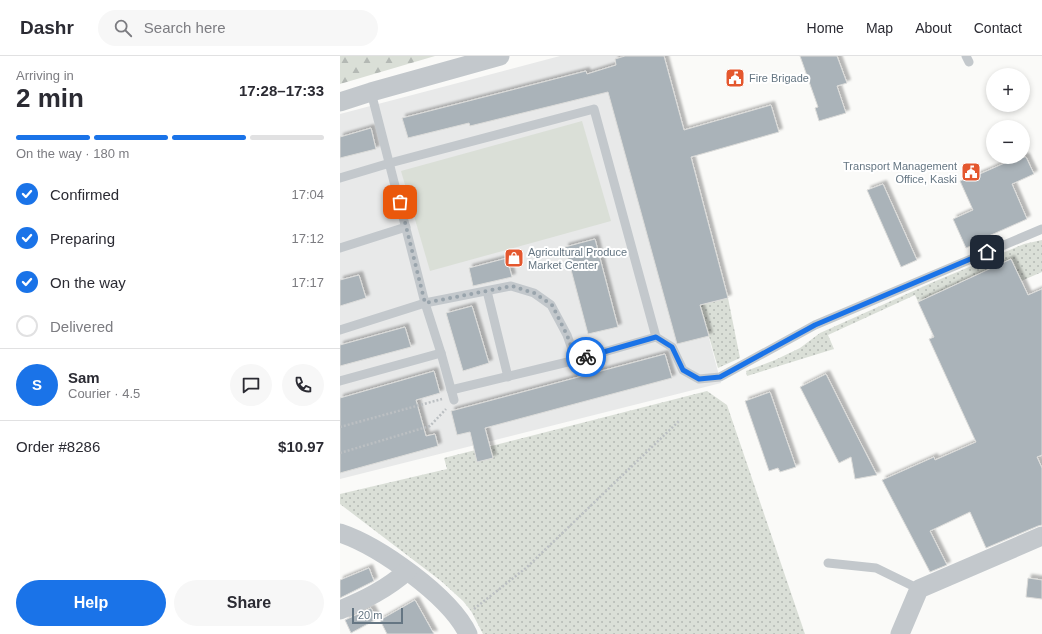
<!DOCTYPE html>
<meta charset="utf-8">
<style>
:root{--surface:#fff;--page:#f7f7f7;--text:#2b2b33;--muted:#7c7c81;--line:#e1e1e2;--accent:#1a73e8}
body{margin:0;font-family:Helvetica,sans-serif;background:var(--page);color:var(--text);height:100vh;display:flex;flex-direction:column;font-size:15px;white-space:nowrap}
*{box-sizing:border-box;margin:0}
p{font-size:13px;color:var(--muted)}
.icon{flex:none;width:22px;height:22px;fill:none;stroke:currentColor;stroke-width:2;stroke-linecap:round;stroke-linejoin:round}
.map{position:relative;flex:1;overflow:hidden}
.drawer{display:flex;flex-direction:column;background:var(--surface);width:340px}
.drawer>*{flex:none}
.fabs{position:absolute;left:646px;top:12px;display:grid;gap:8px}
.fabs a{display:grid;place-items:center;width:44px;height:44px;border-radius:50%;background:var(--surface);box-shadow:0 2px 6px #0003;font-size:20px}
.scale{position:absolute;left:12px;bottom:10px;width:51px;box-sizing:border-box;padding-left:4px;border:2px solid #657683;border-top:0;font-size:11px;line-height:14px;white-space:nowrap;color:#657683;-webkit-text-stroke:3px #fff;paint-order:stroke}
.pin{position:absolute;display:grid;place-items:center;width:34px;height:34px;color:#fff;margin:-17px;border-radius:8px;box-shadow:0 2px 6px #0006}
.courier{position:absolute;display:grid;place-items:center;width:40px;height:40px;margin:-20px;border:3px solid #1a73e8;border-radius:50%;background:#fff;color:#222;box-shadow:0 1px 5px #0007}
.headline em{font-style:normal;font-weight:600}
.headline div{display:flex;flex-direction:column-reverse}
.headline{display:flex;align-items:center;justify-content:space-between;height:68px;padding:0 16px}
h1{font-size:26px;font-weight:600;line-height:30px}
.bar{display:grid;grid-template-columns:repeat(4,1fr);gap:6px 4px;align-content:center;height:48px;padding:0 16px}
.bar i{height:5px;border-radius:3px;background:var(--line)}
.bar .current{background:var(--accent)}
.bar p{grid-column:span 4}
.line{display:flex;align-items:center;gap:10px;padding:0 16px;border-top:1px solid var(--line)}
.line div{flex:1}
.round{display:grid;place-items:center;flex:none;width:42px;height:42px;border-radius:21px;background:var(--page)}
ol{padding:0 16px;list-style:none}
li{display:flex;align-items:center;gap:12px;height:44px}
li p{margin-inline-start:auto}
li .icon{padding:4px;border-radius:50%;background:var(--accent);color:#fff;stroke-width:4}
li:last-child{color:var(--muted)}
li i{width:22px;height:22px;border:2px solid var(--line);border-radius:50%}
.cta{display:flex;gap:8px;margin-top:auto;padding:8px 16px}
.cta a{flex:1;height:46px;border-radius:24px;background:var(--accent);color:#fff;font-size:16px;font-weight:600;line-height:46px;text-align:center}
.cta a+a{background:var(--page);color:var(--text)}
header{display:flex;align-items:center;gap:24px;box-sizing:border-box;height:56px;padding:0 20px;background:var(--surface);border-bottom:1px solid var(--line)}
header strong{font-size:19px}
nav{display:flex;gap:22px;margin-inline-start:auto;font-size:14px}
.search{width:280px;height:36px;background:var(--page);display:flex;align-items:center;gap:10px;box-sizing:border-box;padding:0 14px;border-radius:22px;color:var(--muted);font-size:15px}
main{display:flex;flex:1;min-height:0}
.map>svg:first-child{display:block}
</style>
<header>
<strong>Dashr</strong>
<div class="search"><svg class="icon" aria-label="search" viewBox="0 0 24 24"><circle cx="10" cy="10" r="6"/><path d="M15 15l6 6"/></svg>Search here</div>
<nav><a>Home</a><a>Map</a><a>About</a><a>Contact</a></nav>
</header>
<main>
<section class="drawer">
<div class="headline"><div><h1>2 min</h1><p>Arriving in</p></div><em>17:28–17:33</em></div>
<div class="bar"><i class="current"></i><i class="current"></i><i class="current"></i><i></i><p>On the way · 180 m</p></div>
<ol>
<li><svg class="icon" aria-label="check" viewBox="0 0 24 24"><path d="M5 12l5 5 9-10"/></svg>Confirmed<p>17:04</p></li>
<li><svg class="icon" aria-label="check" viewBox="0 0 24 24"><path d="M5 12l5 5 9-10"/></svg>Preparing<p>17:12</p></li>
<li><svg class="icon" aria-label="check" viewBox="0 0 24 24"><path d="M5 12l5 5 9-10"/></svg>On the way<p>17:17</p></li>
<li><i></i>Delivered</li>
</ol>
<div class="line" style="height:72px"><b class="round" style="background:var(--accent);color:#fff">S</b><div><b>Sam</b><p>Courier · 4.5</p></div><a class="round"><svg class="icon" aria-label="chat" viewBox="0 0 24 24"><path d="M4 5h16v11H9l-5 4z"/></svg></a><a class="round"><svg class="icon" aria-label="phone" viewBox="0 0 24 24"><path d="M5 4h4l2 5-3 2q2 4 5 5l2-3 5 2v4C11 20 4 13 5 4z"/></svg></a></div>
<div class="line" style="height:52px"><div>Order #8286</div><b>$10.97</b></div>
<div class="cta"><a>Help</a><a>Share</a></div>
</section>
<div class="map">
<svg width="702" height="578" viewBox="0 0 702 578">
<defs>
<pattern id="grass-dots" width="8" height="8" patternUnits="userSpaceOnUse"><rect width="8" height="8" fill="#dadfd7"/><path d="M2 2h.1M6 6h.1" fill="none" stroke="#b4b9b4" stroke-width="1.8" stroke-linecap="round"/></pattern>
<pattern id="forest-firs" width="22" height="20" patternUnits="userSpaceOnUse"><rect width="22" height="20" fill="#dadfd7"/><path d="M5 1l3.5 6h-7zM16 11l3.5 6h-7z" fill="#b4b9b4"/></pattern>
<filter id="shadow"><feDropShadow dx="3.5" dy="-3.5" stdDeviation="1" flood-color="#0004"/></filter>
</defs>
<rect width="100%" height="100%" fill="#fafaf8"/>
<polygon fill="#e8e9e9" points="220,0 294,0 381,327 0,423 0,58"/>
<g fill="url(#grass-dots)">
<polygon points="702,184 702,216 681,225 671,203 578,246 575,239 488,279 494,293 407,320 406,315 435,304 460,292 480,277 591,227 684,188"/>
<polygon points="388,242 400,302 378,312 360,249"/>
<polygon points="367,335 387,349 465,578 143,578 131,555 123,545 101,525 0,448 0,438 107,413 104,402"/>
</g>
<polygon fill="url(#forest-firs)" points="0,0 95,0 0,28"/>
<polygon fill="#dadfd7" points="242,65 271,165 90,215 61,115"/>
<g fill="#aab3b9" stroke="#dcdcda" filter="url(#shadow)">
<polygon points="285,0 324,0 344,74 431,49 439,76 351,101 388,242 360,249 369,280 337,288 268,36 130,70 129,67 68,82 62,62 246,15 247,18 276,9 275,3"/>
<polygon points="460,0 497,0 507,27 497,30 506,57 479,65 475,52 478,51"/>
<polygon points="31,72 36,93 0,102 0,81"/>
<polygon points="665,101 686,101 694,118 672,128 687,163 642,183 642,185 626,192 613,163 633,154 620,125 632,120 633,121 667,106"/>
<polygon points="543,128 577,204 561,211 527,134"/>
<polygon points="255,183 278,271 248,278 225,191"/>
<polygon points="167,202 172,221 133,230 129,212"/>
<polygon points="671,203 688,239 702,233 702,399 697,401 702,412 702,469 698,470 646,492 630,456 590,475 607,509 590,516 542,424 594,401 595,404 636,386 589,283 594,281 578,246"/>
<polygon points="19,219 26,242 0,250 0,224"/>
<polygon points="132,250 149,307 123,315 106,257"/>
<polygon points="65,271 71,291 0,310 0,289"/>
<polygon points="325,298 332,322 145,372 153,402 137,406 130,376 117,379 111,355"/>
<polygon points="94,315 100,337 76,344 86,380 95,378 98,390 0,417 0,342"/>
<polygon points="486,318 507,360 537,419 515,423 511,401 499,407 460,331"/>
<polygon points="430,336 456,411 440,416 438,412 429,415 405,345"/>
<polygon points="29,512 34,525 0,542 0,524"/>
<polygon points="688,522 702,524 702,543 686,541"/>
<polygon points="75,544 94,578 47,578 40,564"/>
<polygon points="31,552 37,563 11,577 5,564"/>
</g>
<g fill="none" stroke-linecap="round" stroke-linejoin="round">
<g stroke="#bbbfc2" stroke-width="2.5" stroke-dasharray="2 2" stroke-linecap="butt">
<polyline points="0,371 102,343"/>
<polyline points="0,397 90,370 106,353"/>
<polyline points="134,553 186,512 339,365"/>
</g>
<g stroke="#c3c8cc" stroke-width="9">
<polyline points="626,0 629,6"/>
<polyline points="31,36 85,247 101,297 114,344"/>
<polyline points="0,122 50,107 254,53 316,281 236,304 111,334"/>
<polyline points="0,192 66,171"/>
<polyline points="147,235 168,321"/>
<polyline points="0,274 85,247 171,230 194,237 211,249 227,279 236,304"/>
<polyline points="316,281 332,291 343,314 359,323 380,321 475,269 702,173"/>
<polyline points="0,325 101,297"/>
<polyline points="488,507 536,512 579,533"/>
</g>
<g stroke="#c3c8cc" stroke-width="19">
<polyline points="0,46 31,36 160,0"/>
<path d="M0 477C39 490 110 540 128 578"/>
<path d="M0 554C24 544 47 533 67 515"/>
<polyline points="560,578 579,533 702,480"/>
</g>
</g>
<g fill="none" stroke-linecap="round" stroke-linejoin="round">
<polyline stroke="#99a4ac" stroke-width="4" stroke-dasharray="0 7.2" points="60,146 85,247 172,230 194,237 212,249 227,279 236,304 246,301"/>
<polyline stroke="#1a73e8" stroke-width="5" points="246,301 316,281 332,291 343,314 359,323 380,321 475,269 647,196"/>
</g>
<defs>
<g id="civic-square" transform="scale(1)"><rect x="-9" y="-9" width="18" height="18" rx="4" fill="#e4572e" stroke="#fff"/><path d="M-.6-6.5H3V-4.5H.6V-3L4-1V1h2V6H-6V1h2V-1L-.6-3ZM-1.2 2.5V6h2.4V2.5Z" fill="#fff"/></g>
<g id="shop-square" transform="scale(1)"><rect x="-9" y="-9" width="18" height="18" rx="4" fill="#e4572e" stroke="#fff"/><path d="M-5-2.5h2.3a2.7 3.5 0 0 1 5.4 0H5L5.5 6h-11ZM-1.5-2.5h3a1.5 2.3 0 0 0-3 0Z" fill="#fff"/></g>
</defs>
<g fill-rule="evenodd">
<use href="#civic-square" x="395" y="22"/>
<use href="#civic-square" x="631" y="116"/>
<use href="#shop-square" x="174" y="202"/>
</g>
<g text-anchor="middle" stroke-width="4" stroke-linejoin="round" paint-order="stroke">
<g font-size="11" fill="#657683" stroke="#fff" text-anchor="start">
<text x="409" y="26">Fire Brigade</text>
<text x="617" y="114" text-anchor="end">Transport Management<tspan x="617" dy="13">Office, Kaski</tspan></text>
<text x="188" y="200">Agricultural Produce<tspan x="188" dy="13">Market Center</tspan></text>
</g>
</g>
</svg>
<div class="fabs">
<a>+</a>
<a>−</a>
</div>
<div class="scale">20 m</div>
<div class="pin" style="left:60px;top:146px;background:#ea580c"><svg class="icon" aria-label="bag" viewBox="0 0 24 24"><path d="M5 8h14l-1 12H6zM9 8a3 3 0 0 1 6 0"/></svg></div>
<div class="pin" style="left:647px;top:196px;background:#1f2937"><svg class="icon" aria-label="home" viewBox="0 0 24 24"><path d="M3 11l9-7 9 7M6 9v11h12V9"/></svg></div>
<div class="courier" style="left:246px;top:301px"><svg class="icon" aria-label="bike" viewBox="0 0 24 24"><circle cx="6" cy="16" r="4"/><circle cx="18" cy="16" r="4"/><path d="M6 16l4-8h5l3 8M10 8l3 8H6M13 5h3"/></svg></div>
</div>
</main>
